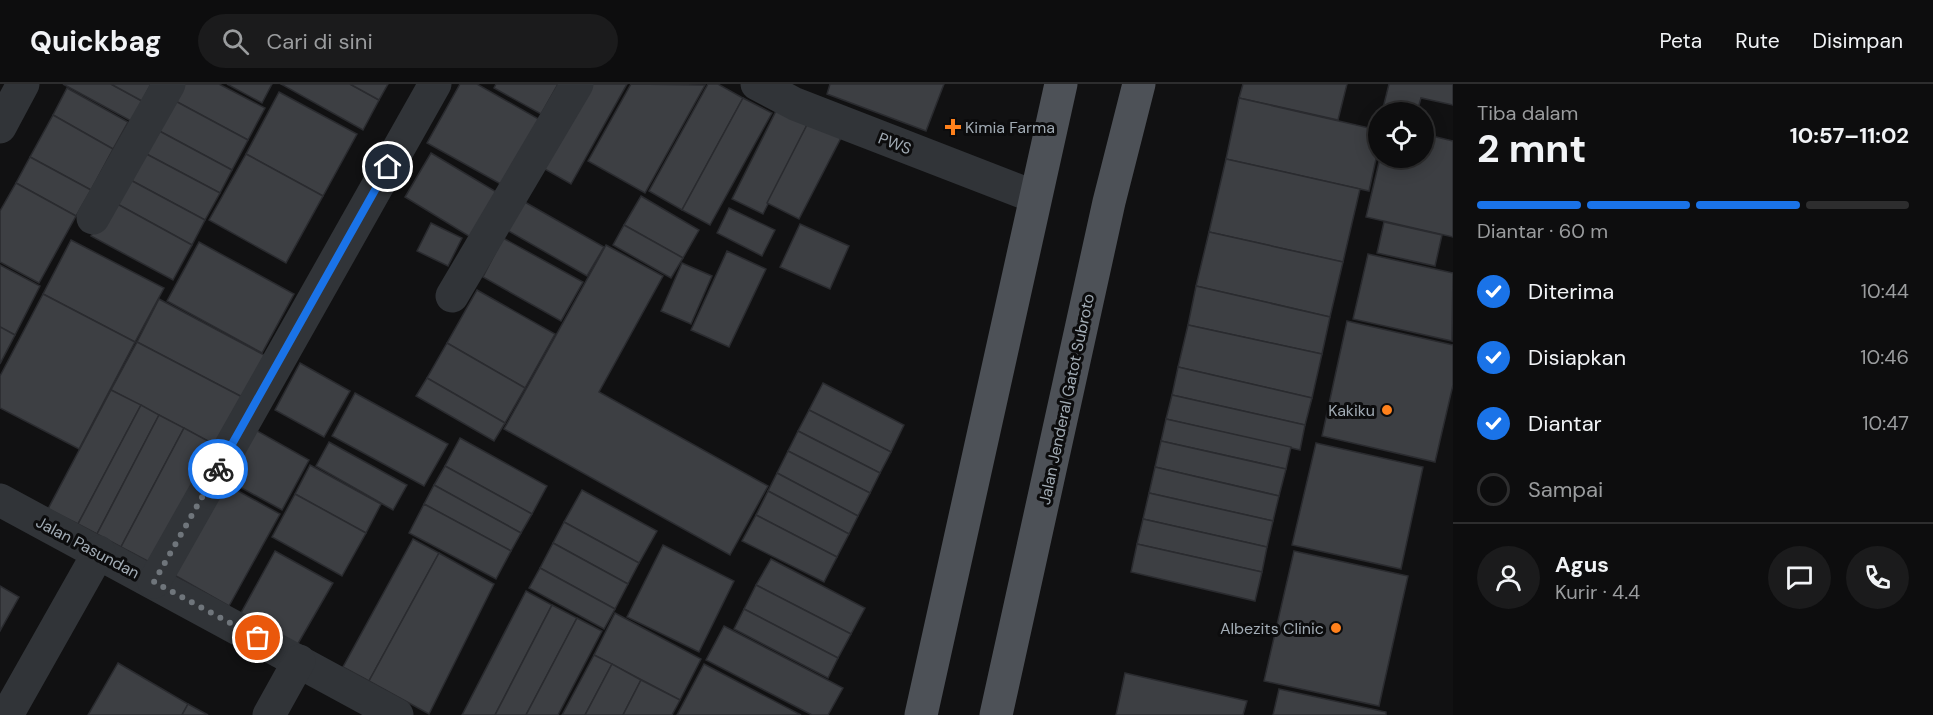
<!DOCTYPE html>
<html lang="id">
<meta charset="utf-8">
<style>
:root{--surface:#0d0d0e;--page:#1b1b1c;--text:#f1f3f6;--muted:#9a9c9e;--line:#2d2d2e;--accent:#1a73e8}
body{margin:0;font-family:"DM Sans",sans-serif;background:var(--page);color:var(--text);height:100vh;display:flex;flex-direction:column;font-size:22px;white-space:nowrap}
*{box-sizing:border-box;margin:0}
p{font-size:20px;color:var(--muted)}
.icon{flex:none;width:33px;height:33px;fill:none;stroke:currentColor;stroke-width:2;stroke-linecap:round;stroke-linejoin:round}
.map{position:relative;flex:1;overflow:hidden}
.side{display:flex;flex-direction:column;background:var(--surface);width:480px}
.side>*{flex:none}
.controls{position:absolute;left:1368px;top:18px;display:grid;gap:12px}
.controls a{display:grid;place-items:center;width:66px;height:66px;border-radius:50%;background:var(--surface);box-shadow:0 3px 15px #0003,0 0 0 2px var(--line);font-size:30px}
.pin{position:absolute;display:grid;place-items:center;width:51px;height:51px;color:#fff;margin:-26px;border:3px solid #fff;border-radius:50%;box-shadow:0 2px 6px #0007}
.courier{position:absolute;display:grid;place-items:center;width:60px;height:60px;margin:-30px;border:4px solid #1a73e8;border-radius:50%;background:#fff;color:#222;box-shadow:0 2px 8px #0007}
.headline em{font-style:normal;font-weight:700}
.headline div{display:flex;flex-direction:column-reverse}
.headline{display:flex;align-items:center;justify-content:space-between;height:102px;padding:0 24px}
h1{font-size:39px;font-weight:700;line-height:45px}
.bar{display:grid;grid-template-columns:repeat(4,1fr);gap:9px 6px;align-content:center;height:72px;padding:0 24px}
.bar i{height:8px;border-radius:4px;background:var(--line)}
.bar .selected{background:var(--accent)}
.bar p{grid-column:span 4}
.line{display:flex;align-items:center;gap:15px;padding:0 24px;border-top:2px solid var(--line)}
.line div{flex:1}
.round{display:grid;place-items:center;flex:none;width:63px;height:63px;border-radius:32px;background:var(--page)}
ol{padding:0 24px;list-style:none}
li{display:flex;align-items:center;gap:18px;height:66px}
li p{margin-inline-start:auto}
li .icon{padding:6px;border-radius:50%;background:var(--accent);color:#fff;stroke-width:4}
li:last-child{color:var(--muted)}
li i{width:33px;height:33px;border:3px solid var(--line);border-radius:50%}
header{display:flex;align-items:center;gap:36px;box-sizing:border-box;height:84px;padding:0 30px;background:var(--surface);border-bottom:2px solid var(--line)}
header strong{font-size:28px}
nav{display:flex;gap:33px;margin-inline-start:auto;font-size:21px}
.search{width:420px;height:54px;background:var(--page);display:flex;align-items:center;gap:15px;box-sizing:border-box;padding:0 21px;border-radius:33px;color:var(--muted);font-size:22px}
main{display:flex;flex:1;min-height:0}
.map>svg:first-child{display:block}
</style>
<header>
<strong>Quickbag</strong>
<div class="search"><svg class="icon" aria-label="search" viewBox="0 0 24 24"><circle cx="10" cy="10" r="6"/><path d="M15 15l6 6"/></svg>Cari di sini</div>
<nav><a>Peta</a><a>Rute</a><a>Disimpan</a></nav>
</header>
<main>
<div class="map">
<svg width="1453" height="631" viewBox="0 0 1453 631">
<rect width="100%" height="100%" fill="#111112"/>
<g fill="#3d3f43" stroke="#2a2b2f" stroke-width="1.5">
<polygon points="63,0 111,0 142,17 131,37"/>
<polygon points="111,0 151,0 142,17"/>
<polygon points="172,0 219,0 265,24 248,56 166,12"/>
<polygon points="227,0 272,0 262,19"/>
<polygon points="281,0 350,0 379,16 363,46"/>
<polygon points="350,0 388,0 379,16"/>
<polygon points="460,0 477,0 542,37 506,103 427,59"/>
<polygon points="496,0 558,0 541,30 494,4"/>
<polygon points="590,0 627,0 571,100 543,84"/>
<polygon points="631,0 705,1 645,109 588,77"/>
<polygon points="708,0 718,0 743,14 682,126 649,107"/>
<polygon points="830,0 944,0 926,47 827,10"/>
<polygon points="1243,0 1347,0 1338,36 1239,14"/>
<polygon points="1389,0 1453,0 1453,21 1421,14 1417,28 1382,28"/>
<polygon points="67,4 128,38 113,65 53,31"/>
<polygon points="279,8 357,50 323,112 246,70"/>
<polygon points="166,12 248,56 232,86 150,42"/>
<polygon points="743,14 772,29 710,141 682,126"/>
<polygon points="1239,14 1378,46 1378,66 1369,107 1226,75"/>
<polygon points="780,19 811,33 763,130 732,115"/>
<polygon points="53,31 113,65 91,106 30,73"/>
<polygon points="811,33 843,50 799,135 767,119"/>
<polygon points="150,42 232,86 220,109 137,65"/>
<polygon points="1424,50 1453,57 1453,153 1366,133 1380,74 1424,74"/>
<polygon points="137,65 220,109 205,136 123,92"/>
<polygon points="431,69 498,109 472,154 405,113"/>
<polygon points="246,70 323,112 286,179 209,136"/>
<polygon points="30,73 91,106 76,132 16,99"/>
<polygon points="1226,75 1360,105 1343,178 1209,148"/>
<polygon points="123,92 205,136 192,161 110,116"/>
<polygon points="16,99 76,132 39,199 0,178 0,127"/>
<polygon points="641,112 699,146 683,174 624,141"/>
<polygon points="110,116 192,161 173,196 91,152"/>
<polygon points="523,117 604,163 587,192 507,146"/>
<polygon points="729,124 775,146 762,172 717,149"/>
<polygon points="1384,138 1442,151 1435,182 1377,169"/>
<polygon points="431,139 462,154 448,182 417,167"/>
<polygon points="800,140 849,162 830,205 780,183"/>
<polygon points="624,141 683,174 671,194 613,161"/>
<polygon points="1209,148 1343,178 1330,233 1196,202"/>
<polygon points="503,154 583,198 561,237 483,193"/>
<polygon points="71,156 164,204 135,258 43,210"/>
<polygon points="199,158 294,210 262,269 167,217"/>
<polygon points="606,161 663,192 599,308 768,402 730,471 504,345"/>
<polygon points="727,167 766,185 729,263 691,246"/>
<polygon points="1368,170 1453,189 1452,257 1353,235"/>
<polygon points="682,179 712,192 691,240 661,227"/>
<polygon points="0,181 40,202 15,251 0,243"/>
<polygon points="1196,202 1330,233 1322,270 1188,241"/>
<polygon points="477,206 555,250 525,304 447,259"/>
<polygon points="43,210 135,258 79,365 0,324 0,292"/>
<polygon points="159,215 268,273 246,315 137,258"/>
<polygon points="1347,237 1453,261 1453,301 1435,378 1322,352"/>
<polygon points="1188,241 1322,270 1312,314 1178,283"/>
<polygon points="0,243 15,251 0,280"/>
<polygon points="137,258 246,315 219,363 111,306"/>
<polygon points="447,259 525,304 505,339 427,294"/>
<polygon points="300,279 350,307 324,353 275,326"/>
<polygon points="1178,283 1312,314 1305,341 1172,311"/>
<polygon points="427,294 505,339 494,357 416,312"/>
<polygon points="823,299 904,341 891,368 809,326"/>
<polygon points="111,306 141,321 78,440 48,425"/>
<polygon points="355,309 448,360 424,402 332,352"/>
<polygon points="1172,311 1305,341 1300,366 1166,335"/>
<polygon points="141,321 159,331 97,450 78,440"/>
<polygon points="809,326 891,368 880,389 798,347"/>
<polygon points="159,331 184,344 121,463 97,450"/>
<polygon points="1166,335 1291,363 1286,385 1161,357"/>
<polygon points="245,340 309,376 282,426 218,391"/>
<polygon points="184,344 219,363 157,482 121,463"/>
<polygon points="798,347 880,389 870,409 788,367"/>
<polygon points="460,354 547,402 532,430 445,382"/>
<polygon points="1161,357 1286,385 1279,412 1155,383"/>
<polygon points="329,358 407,401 393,426 316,382"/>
<polygon points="1316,359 1423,383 1401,485 1292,461"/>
<polygon points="788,367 870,409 858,432 777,389"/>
<polygon points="310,381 381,420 366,449 295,410"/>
<polygon points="445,382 532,430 521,449 434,401"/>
<polygon points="1155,383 1279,412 1273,437 1149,409"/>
<polygon points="777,389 858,432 849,450 768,407"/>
<polygon points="220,397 280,430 229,522 169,488"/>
<polygon points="434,401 521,449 511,467 424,420"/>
<polygon points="582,406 657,447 639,479 564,438"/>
<polygon points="768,407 849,450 837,473 756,431"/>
<polygon points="1149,409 1273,437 1267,463 1143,435"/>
<polygon points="295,410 366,449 342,492 272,453"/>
<polygon points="424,420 511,467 496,495 409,449"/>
<polygon points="756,431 837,473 824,498 742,457"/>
<polygon points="1143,435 1267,463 1262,488 1137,460"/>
<polygon points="564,438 639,479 628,500 553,459"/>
<polygon points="413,455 439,469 369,597 343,583"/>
<polygon points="553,459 628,500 615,525 540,484"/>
<polygon points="1137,460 1262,488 1255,517 1131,488"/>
<polygon points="663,461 734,497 699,568 627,533"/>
<polygon points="275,467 333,499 292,570 236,538"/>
<polygon points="1294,467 1408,492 1379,622 1264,597"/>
<polygon points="439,469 494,500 429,630 369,597"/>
<polygon points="771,475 865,524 851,550 756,501"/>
<polygon points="540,484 615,525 604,545 529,504"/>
<polygon points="756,501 851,550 838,574 744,525"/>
<polygon points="0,502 19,513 0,547"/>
<polygon points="526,507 552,521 495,631 462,631"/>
<polygon points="552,521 577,534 526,631 495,631"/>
<polygon points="744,525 838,574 828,594 734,545"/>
<polygon points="615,529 701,575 680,616 594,571"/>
<polygon points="577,534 602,547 558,631 526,631"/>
<polygon points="724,542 843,604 828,631 812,631 706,576"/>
<polygon points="594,571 612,580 585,631 562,631"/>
<polygon points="118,579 188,620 182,631 88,631"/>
<polygon points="612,580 641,596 623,631 585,631"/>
<polygon points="704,580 801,631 677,631"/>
<polygon points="1125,589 1247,617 1243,631 1116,631"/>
<polygon points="641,596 680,616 672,631 623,631"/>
<polygon points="1279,605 1386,628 1386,631 1273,631"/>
<polygon points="188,620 208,631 182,631"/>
</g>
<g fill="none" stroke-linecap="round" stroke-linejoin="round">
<g stroke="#313438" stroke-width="33">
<polyline points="757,0 795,20 1035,113"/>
<polyline points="0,43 23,0"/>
<polyline points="93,134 169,0"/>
<polyline points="452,212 577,0"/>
<polyline points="0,416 397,631"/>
<polyline points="154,498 435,0"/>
<polyline points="7,631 99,468"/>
<polyline points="269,631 299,577"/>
</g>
<g stroke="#4d5157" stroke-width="33">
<polyline points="921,631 1061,0"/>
<polyline points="996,631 1109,118 1139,0"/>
</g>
</g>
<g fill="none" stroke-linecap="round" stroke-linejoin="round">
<polyline stroke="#6f757b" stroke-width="6" stroke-dasharray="0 10.8" points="218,385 154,498 258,554"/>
<polyline stroke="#1a73e8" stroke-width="8" points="218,385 388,83"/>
</g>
<g fill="#ff811c" stroke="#0c0c0d" stroke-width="2">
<path d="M950 34h6v6h6v6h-6v6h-6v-6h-6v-6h6z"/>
<circle cx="1387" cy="326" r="6"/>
<circle cx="1336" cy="544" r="6"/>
</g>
<g text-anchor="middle" stroke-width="6" stroke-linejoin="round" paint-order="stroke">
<g font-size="16" fill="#a1abb4" stroke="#0c0c0d" text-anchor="end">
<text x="965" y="49" text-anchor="start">Kimia Farma</text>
<text x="1375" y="332">Kakiku</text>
<text x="1324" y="550">Albezits Clinic</text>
</g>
<g font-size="16" fill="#a1abb4" stroke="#0c0c0d">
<text transform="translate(895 59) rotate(21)" y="6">PWS</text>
<text transform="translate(1066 315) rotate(-78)" y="6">Jalan Jenderal Gatot Subroto</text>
<text transform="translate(88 463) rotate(28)" y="6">Jalan Pasundan</text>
</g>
</g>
</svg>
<div class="controls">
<a><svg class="icon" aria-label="locate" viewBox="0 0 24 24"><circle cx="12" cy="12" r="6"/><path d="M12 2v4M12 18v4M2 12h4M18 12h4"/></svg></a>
</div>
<div class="pin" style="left:258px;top:554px;background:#ea580c"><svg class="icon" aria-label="bag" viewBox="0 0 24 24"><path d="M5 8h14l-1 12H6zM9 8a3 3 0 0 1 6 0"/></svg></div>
<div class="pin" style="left:388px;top:83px;background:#1f2937"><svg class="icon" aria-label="home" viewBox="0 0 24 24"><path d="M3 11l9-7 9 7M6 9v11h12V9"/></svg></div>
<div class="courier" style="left:218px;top:385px"><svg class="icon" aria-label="bike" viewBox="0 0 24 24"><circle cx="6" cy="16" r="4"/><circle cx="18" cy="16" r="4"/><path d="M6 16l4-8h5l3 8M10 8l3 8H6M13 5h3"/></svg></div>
</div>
<section class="side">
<div class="headline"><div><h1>2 mnt</h1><p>Tiba dalam</p></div><em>10:57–11:02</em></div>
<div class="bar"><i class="selected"></i><i class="selected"></i><i class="selected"></i><i></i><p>Diantar · 60 m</p></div>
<ol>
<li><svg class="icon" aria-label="check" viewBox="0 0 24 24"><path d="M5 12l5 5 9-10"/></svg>Diterima<p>10:44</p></li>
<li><svg class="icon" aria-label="check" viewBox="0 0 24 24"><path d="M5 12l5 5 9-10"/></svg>Disiapkan<p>10:46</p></li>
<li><svg class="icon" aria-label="check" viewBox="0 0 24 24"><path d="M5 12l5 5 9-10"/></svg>Diantar<p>10:47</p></li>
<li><i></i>Sampai</li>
</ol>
<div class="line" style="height:108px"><a class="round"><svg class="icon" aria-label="person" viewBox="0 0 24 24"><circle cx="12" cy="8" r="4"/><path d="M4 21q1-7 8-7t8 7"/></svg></a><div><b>Agus</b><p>Kurir · 4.4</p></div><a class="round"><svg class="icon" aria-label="chat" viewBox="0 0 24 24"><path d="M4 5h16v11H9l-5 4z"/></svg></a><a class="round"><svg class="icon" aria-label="phone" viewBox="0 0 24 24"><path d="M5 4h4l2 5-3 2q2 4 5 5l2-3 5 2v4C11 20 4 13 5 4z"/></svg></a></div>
</section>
</main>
